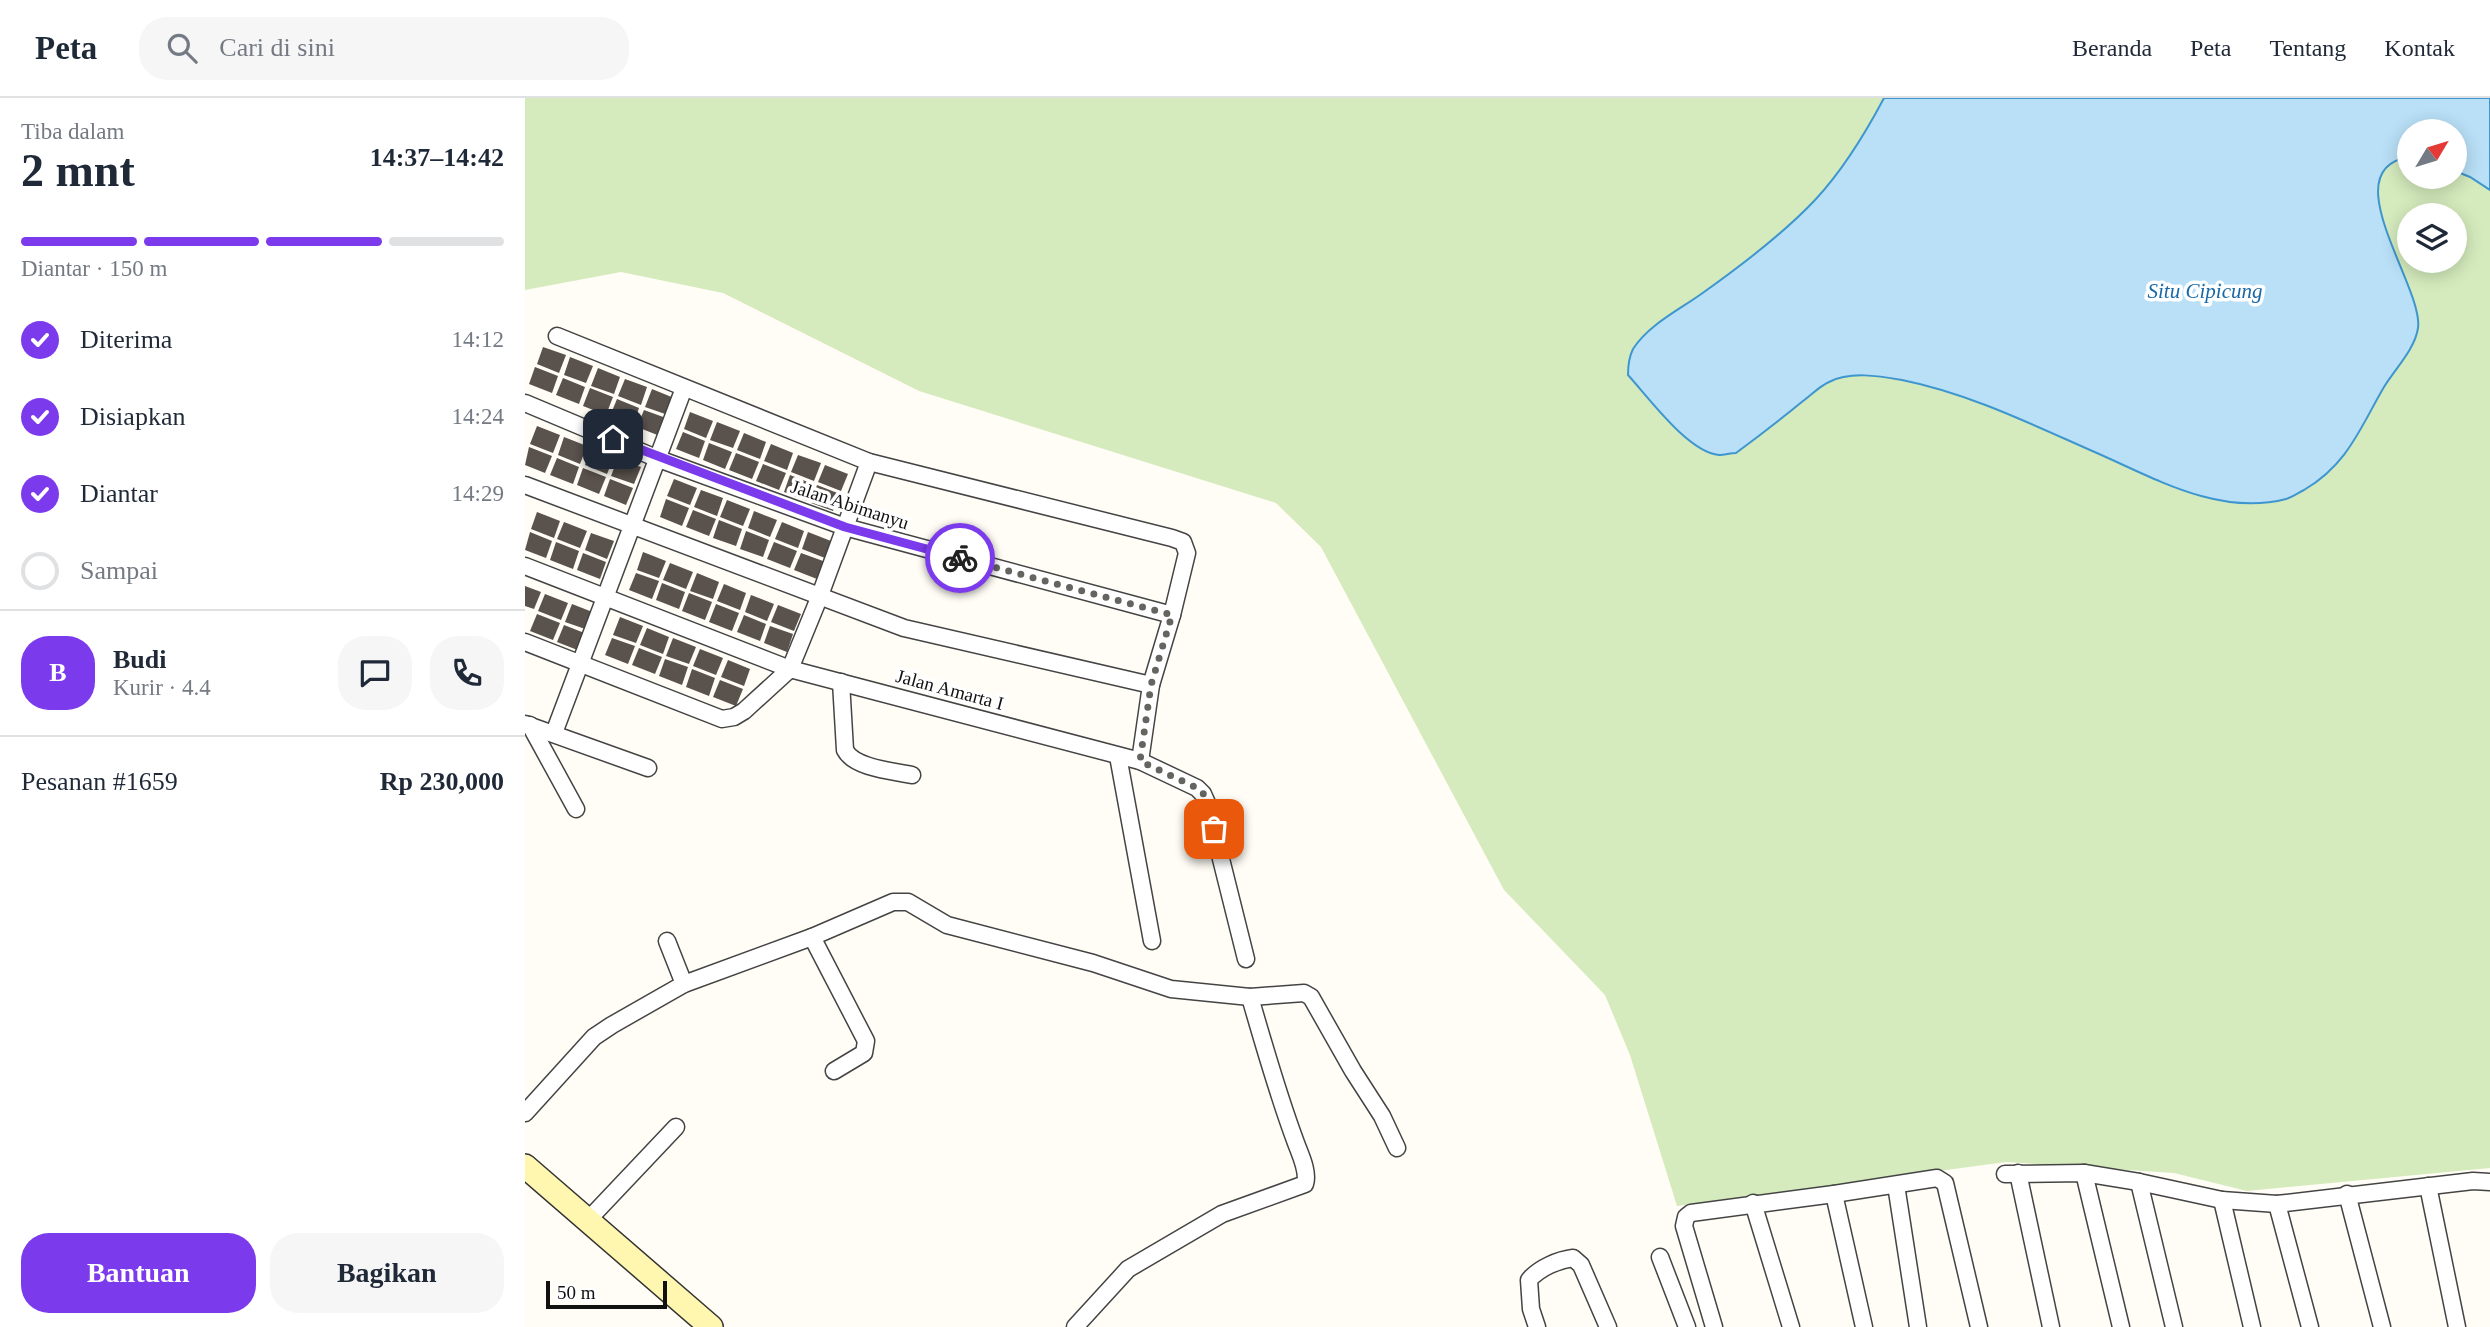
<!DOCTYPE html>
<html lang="id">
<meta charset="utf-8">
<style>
:root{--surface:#fff;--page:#f6f6f7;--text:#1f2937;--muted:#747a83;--line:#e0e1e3;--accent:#7c3aed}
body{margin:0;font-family:Georgia,serif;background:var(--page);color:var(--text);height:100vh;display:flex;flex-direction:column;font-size:26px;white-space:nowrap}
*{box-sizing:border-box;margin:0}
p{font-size:23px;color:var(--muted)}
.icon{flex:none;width:38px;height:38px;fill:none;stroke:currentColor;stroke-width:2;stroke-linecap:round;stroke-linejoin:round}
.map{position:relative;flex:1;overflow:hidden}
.panel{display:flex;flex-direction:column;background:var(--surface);width:525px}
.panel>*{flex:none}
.needle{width:46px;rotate:52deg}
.buttons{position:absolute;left:1872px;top:21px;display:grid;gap:14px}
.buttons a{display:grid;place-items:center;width:70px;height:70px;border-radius:50%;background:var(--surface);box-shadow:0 4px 18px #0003;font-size:35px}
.scale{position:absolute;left:21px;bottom:18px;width:121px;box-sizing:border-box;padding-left:7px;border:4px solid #111;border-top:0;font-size:19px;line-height:24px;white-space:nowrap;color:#111;-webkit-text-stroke:5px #fff;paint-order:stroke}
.pin{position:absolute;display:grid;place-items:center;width:60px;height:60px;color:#fff;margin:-30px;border-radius:14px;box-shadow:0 4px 10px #0006}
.courier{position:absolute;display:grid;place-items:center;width:70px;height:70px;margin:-35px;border:5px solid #7c3aed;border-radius:50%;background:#fff;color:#222;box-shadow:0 2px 9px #0007}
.head em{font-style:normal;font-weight:800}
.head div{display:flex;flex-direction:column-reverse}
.head{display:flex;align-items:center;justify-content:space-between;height:119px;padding:0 21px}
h1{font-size:46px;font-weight:800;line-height:52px}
.bar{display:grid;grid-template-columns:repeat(4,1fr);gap:10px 7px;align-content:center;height:84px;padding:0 21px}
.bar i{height:9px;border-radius:5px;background:var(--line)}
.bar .selected{background:var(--accent)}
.bar p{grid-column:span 4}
.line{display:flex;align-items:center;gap:18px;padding:0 21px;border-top:2px solid var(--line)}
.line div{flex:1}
.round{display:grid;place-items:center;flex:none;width:74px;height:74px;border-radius:28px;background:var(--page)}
ol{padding:0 21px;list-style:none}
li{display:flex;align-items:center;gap:21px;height:77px}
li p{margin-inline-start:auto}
li .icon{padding:7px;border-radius:50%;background:var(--accent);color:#fff;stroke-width:4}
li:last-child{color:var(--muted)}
li i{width:38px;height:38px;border:4px solid var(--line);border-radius:50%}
.cta{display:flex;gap:14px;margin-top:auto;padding:14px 21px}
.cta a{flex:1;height:80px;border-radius:28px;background:var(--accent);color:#fff;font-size:28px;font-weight:800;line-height:80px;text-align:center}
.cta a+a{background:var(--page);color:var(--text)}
header{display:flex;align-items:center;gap:42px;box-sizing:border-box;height:98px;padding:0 35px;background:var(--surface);border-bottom:2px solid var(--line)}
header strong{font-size:33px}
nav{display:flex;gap:38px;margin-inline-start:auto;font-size:24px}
.search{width:490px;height:63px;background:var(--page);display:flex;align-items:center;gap:18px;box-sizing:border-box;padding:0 24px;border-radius:28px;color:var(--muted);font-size:26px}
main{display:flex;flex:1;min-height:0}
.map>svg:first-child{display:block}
</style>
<header>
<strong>Peta</strong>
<div class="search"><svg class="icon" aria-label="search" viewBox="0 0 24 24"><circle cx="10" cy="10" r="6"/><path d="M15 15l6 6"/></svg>Cari di sini</div>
<nav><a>Beranda</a><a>Peta</a><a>Tentang</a><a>Kontak</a></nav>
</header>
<main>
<section class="panel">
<div class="head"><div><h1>2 mnt</h1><p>Tiba dalam</p></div><em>14:37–14:42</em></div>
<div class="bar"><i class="selected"></i><i class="selected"></i><i class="selected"></i><i></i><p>Diantar · 150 m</p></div>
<ol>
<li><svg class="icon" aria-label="check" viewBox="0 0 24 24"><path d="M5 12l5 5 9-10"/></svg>Diterima<p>14:12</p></li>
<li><svg class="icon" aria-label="check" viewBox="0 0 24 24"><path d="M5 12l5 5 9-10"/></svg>Disiapkan<p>14:24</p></li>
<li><svg class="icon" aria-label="check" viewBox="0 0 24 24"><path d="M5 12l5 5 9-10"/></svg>Diantar<p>14:29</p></li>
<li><i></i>Sampai</li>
</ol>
<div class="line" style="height:126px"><b class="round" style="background:var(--accent);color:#fff">B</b><div><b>Budi</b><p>Kurir · 4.4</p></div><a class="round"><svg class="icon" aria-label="chat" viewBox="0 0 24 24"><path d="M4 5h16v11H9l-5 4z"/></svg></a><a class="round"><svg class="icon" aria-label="phone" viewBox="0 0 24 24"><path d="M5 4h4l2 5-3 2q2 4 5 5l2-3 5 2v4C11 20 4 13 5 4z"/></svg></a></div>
<div class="line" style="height:91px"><div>Pesanan #1659</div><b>Rp 230,000</b></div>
<div class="cta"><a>Bantuan</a><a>Bagikan</a></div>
</section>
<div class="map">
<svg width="1965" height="1229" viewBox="0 0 1965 1229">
<rect width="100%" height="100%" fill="#fffdf5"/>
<path fill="#d5ebbd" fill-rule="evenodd" d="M0 0H1965V1070L1722 1093 1649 1075 1481 1064 1152 1108 1105 957 1080 897 979 792 796 449 751 405 394 293 198 195 96 174 0 192ZM1885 33H1930V79H1885ZM1885 117H1930V163H1885Z"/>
<path fill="#b9e0f7" stroke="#3f96cf" stroke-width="2" d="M1359 0H1965V92L1945 79 1930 73V33H1885V59C1806 70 1899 189 1893 230 1890 251 1870 271 1859 289 1835 330 1823 366 1779 392 1773 395 1768 399 1761 401 1692 419 1626 378 1565 352 1504 325 1442 295 1377 282 1354 278 1325 273 1304 284 1295 288 1286 297 1278 303 1256 321 1234 338 1211 355 1206 355 1199 357 1194 357 1163 354 1124 300 1103 277 1103 268 1104 259 1108 251 1124 226 1156 211 1179 194 1217 167 1258 136 1290 102 1318 72 1340 36 1359 0Z"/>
<g fill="#5a524d">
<polygon points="18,249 41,257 34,275 12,266"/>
<polygon points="45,259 68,268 61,285 39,277"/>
<polygon points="10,269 33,278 27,295 4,286"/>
<polygon points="73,270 95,279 89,296 66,288"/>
<polygon points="38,280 60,289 54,306 31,297"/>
<polygon points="100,281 122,289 116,307 93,298"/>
<polygon points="65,290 88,299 81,317 58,308"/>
<polygon points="127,291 149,300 143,317 120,309"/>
<polygon points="92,301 114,310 108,327 85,318"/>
<polygon points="119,312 141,320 135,338 112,329"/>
<polygon points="165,314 188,323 181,340 159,331"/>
<polygon points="192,324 215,333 208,350 185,342"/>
<polygon points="12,328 35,337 28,355 5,346"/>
<polygon points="158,334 180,343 174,360 151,351"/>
<polygon points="219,335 241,344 235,361 212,352"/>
<polygon points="39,339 62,348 55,366 33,357"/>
<polygon points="184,345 207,354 200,371 178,362"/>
<polygon points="246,346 268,355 262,372 239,363"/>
<polygon points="4,349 27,358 20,375 0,367"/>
<polygon points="66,350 89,359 82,376 60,367"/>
<polygon points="211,355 234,364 227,381 204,372"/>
<polygon points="273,357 296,365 289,383 266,374"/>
<polygon points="32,360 54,369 48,386 25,377"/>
<polygon points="93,360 116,369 109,386 86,378"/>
<polygon points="238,366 261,375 254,392 231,383"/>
<polygon points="300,367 323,376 316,393 293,384"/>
<polygon points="58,370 81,379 74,396 52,387"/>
<polygon points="265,377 288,386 282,403 259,394"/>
<polygon points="85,381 108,390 101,407 79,398"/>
<polygon points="149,381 172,390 165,407 142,398"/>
<polygon points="292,387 315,396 308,413 286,405"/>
<polygon points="176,392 198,400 192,418 169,409"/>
<polygon points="141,401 164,410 157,428 135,419"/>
<polygon points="202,402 225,411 218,428 195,419"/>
<polygon points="168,412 191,421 184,438 161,429"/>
<polygon points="229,413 252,422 245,439 223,430"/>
<polygon points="12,414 35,423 29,440 6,431"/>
<polygon points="194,422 217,431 211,448 188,440"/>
<polygon points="39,424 62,433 55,450 32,441"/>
<polygon points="257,424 279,433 273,450 250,441"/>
<polygon points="221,433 244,442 238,459 215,451"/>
<polygon points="5,434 27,443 21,460 0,452"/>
<polygon points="283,434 306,443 300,460 277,451"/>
<polygon points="66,435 89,443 82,461 60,452"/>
<polygon points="31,444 54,453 48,471 25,462"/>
<polygon points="249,444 272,453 265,470 242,461"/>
<polygon points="118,454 141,463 134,480 112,472"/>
<polygon points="58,455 81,464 75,481 52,472"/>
<polygon points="276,455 298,463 292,481 269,472"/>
<polygon points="145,465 168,474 161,491 138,482"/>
<polygon points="111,475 134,483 127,501 104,492"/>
<polygon points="172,475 194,484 188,501 165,493"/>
<polygon points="137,485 160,494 154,511 131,502"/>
<polygon points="199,486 221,495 215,512 192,503"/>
<polygon points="0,488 16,494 9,511 0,508"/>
<polygon points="164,495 187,504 180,522 157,513"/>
<polygon points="20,496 43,505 36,522 13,513"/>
<polygon points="226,497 249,506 242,523 220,514"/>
<polygon points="47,506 70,515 63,532 40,524"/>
<polygon points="191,506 214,515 207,533 184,524"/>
<polygon points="253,507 276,516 269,533 246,524"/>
<polygon points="12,516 35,525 28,542 5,533"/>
<polygon points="219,517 241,526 235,543 212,534"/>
<polygon points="95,519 118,528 111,545 88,537"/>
<polygon points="39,527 62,536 55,553 32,544"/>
<polygon points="245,528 268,536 262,554 239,545"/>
<polygon points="122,530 144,539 138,556 115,547"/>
<polygon points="87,540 110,548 103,566 80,557"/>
<polygon points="148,540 171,549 164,566 141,558"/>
<polygon points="114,550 137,559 130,576 107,567"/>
<polygon points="175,551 198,560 191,577 168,568"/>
<polygon points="140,561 163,569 157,587 134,578"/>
<polygon points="203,562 225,571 219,588 196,579"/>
<polygon points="167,571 190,580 184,598 161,589"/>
<polygon points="195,582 218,591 211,608 188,599"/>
</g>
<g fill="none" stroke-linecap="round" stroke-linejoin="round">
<g stroke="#444" stroke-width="19">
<g id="street">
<polyline points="32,238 344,364 647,440 658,444 662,455 647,517 626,587 615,663"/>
<polyline points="0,305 131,360 320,429 647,517"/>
<polyline points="0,387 379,530 626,587"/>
<polyline points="0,468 265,571 615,663 672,690 678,696 682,705 721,861"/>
<polyline points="0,544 197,621 209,619 219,613 265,571 294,500 344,364"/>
<path d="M316 584 320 652C329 670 368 673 387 677"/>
<polyline points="0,626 123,670"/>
<polyline points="5,627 51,711"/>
<polyline points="29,635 159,290"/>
<polyline points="593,658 627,843"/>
<polyline points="287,839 341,943 339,955 309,973"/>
<polyline points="142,843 159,886"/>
<polyline points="0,1015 69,939 87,927 159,886 287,839 368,804 383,804 422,827 568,865 646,891 725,899 779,895 786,899 828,973 857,1018 872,1050"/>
<polyline points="1493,1075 1526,1229"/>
<polyline points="1559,1075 1596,1229"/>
<polyline points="1480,1076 1559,1075 1614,1084 1697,1102 1752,1106 1948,1083 1965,1084"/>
<polyline points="1614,1084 1649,1229"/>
<polyline points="1371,1087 1393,1229"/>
<polyline points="1903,1088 1932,1229"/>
<polyline points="1309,1096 1339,1229"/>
<polyline points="1822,1096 1857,1229"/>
<polyline points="1697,1102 1727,1229"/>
<polyline points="1228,1105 1266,1229"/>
<polyline points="1752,1106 1785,1229"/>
<polyline points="63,1122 151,1029"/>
<polyline points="1135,1159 1162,1229"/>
<path d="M550 1229 603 1171 697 1116 780 1086C784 1074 775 1056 771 1045 753 997 739 948 725 899"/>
<path d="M1012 1229 1006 1211 1004 1182C1014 1170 1033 1162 1048 1160L1056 1167 1083 1229"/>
<polyline points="1189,1229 1159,1128 1161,1119 1166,1115 1309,1096 1412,1080 1420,1085 1454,1229"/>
</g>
</g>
<g stroke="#333" stroke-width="26">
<polyline id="secondary" points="0,1068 186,1229"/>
</g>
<use href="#street" stroke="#fff" stroke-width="16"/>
<use href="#secondary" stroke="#fff6b0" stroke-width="23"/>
</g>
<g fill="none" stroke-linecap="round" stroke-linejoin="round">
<polyline stroke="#646461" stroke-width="7" stroke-dasharray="0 12.6" points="435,460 647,517 626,587 615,663 672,690 678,695 682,705 689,731"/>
<polyline stroke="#7c3aed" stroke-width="9" points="88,341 320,429 435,460"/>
</g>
<g text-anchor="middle" stroke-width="7" stroke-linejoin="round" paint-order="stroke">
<g font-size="19" fill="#111" stroke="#fff">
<text transform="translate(325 406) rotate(18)" y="7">Jalan Abimanyu</text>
<text transform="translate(425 591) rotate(15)" y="7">Jalan Amarta I</text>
</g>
<g font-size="21" font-style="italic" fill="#1768a6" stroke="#fff">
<text x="1680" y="200">Situ Cipicung</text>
</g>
</g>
</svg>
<div class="buttons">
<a><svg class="needle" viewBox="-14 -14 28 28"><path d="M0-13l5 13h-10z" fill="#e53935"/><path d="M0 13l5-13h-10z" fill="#747a83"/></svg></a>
<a><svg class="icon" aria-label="layers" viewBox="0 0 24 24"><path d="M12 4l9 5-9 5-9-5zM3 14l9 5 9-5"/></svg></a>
</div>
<div class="scale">50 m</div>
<div class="pin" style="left:689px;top:731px;background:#ea580c"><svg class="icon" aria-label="bag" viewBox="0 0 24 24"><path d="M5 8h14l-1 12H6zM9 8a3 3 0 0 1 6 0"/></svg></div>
<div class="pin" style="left:88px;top:341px;background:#1f2937"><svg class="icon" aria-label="home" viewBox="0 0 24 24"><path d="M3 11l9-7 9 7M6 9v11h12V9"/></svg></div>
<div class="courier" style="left:435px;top:460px"><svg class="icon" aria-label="bike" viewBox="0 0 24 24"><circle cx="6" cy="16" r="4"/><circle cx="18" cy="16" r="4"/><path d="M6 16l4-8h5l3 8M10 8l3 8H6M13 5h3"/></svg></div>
</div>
</main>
